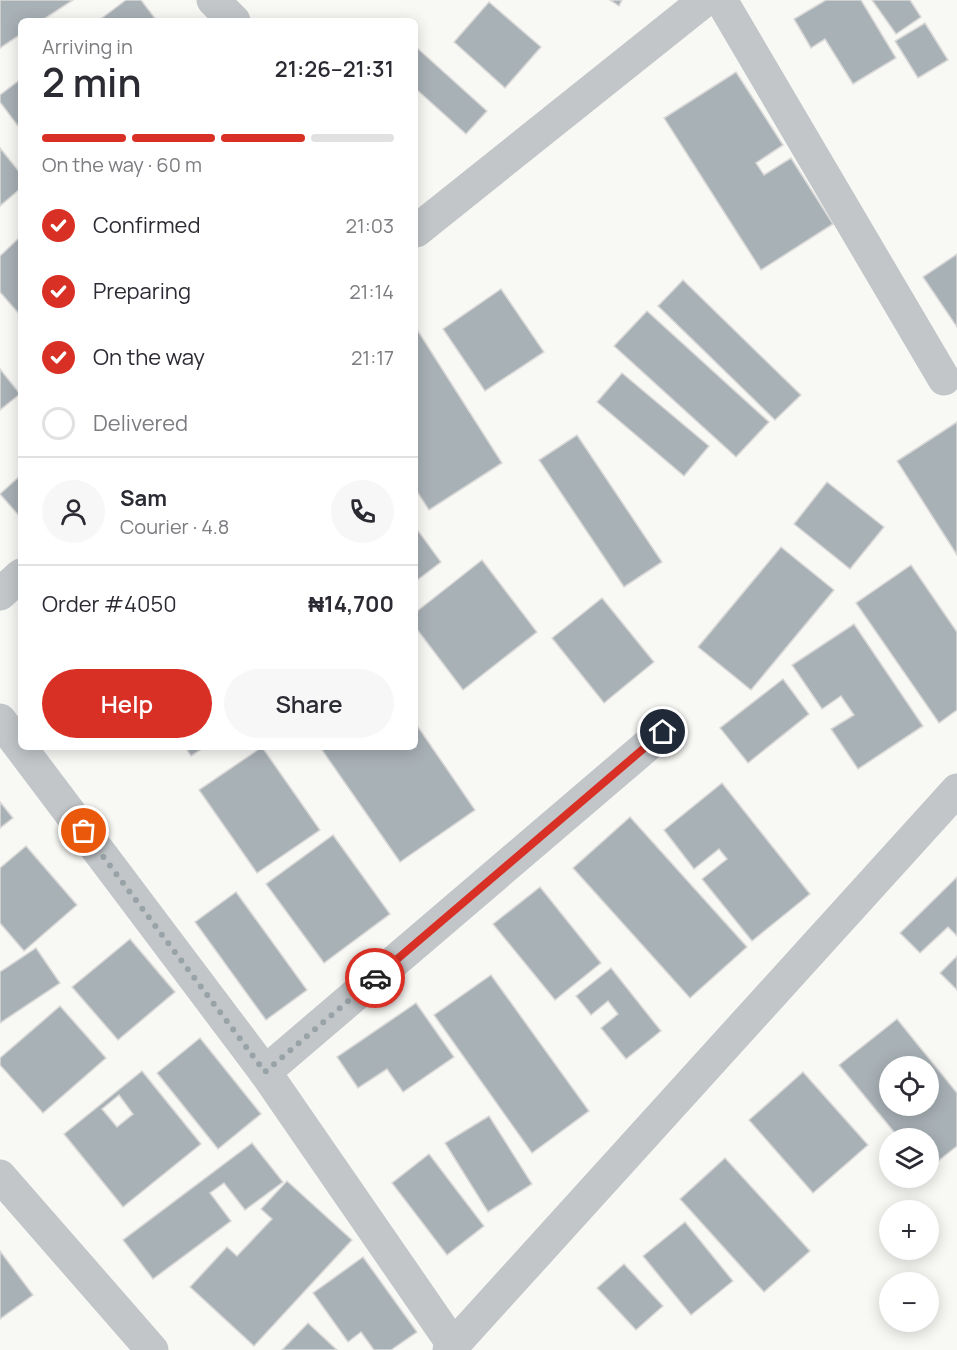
<!DOCTYPE html>
<meta charset="utf-8">
<style>
:root{--surface:#fff;--page:#f7f7f7;--text:#2b2b33;--muted:#7c7c81;--line:#e1e1e2;--accent:#d93025}
body{margin:0;font-family:Manrope,sans-serif;background:var(--page);color:var(--text);height:100vh;display:flex;flex-direction:column;font-size:22px;white-space:nowrap}
*{box-sizing:border-box;margin:0}
p{font-size:20px;color:var(--muted)}
.icon{flex:none;width:33px;height:33px;fill:none;stroke:currentColor;stroke-width:2;stroke-linecap:round;stroke-linejoin:round}
.map{position:relative;flex:1;overflow:hidden}
.side{position:absolute;left:18px;top:18px;width:400px;height:732px;display:flex;flex-direction:column;background:var(--surface);border-radius:9px;box-shadow:0 3px 15px #0003}
.side>*{flex:none}
.buttons{position:absolute;left:879px;top:1056px;display:grid;gap:12px}
.buttons a{display:grid;place-items:center;width:60px;height:60px;border-radius:50%;background:var(--surface);box-shadow:0 3px 15px #0003;font-size:30px}
.pin{position:absolute;display:grid;place-items:center;width:51px;height:51px;color:#fff;margin:-26px;border:3px solid #fff;border-radius:50%;box-shadow:0 2px 6px #0007}
.courier{position:absolute;display:grid;place-items:center;width:60px;height:60px;margin:-30px;border:4px solid #d93025;border-radius:50%;background:#fff;color:#222;box-shadow:0 2px 8px #0007}
.head em{font-style:normal;font-weight:600}
.head div{display:flex;flex-direction:column-reverse}
.head{display:flex;align-items:center;justify-content:space-between;height:102px;padding:0 24px}
h1{font-size:39px;font-weight:600;line-height:45px}
.bar{display:grid;grid-template-columns:repeat(4,1fr);gap:9px 6px;align-content:center;height:72px;padding:0 24px}
.bar i{height:8px;border-radius:4px;background:var(--line)}
.bar .active{background:var(--accent)}
.bar p{grid-column:span 4}
.line{display:flex;align-items:center;gap:15px;padding:0 24px;border-top:2px solid var(--line)}
.line div{flex:1}
.round{display:grid;place-items:center;flex:none;width:63px;height:63px;border-radius:32px;background:var(--page)}
ol{padding:0 24px;list-style:none}
li{display:flex;align-items:center;gap:18px;height:66px}
li p{margin-inline-start:auto}
li .icon{padding:6px;border-radius:50%;background:var(--accent);color:#fff;stroke-width:4}
li:last-child{color:var(--muted)}
li i{width:33px;height:33px;border:3px solid var(--line);border-radius:50%}
.action{display:flex;gap:12px;margin-top:auto;padding:12px 24px}
.action a{flex:1;height:69px;border-radius:36px;background:var(--accent);color:#fff;font-size:24px;font-weight:600;line-height:69px;text-align:center}
.action a+a{background:var(--page);color:var(--text)}
.map>svg:first-child{display:block}
</style>
<div class="map">
<svg width="957" height="1350" viewBox="0 0 957 1350">
<rect width="100%" height="100%" fill="#f8f8f5"/>
<g fill="#a8b1b6" stroke="#dad9d8" stroke-width="1.5" fill-rule="evenodd">
<polygon points="0,0 73,0 41,21 21,21 21,34 0,48"/>
<polygon points="126,0 141,0 157,21 98,21"/>
<polygon points="610,0 622,0 619,6"/>
<polygon points="826,0 861,0 896,58 853,84 825,39 811,48 794,19"/>
<polygon points="872,0 910,0 921,17 896,34"/>
<polygon points="489,2 541,47 505,88 454,42"/>
<polygon points="925,23 948,60 918,78 895,41"/>
<polygon points="416,47 487,111 466,134 416,89"/>
<polygon points="736,72 783,145 756,163 764,175 791,158 833,224 761,270 664,118"/>
<polygon points="21,79 21,130 0,102 0,95"/>
<polygon points="0,148 21,174 21,188 0,206"/>
<polygon points="21,236 21,316 0,292 0,256"/>
<polygon points="957,254 957,327 923,277"/>
<polygon points="683,280 801,395 775,420 658,306"/>
<polygon points="501,289 544,352 485,391 443,329"/>
<polygon points="647,311 769,422 736,457 614,346"/>
<polygon points="416,328 502,463 429,510 416,490"/>
<polygon points="0,369 20,394 0,410"/>
<polygon points="622,373 709,446 684,476 597,402"/>
<polygon points="957,422 957,555 897,461"/>
<polygon points="577,435 662,562 624,587 539,460"/>
<polygon points="21,475 21,518 0,494"/>
<polygon points="827,482 884,527 850,569 794,524"/>
<polygon points="416,528 441,562 416,581"/>
<polygon points="781,547 834,590 751,690 698,647"/>
<polygon points="482,560 537,632 463,690 416,628 416,612"/>
<polygon points="911,565 957,632 957,710 939,723 856,603"/>
<polygon points="602,598 654,662 604,703 552,638"/>
<polygon points="854,624 923,726 858,769 831,729 854,715 841,696 822,709 792,665"/>
<polygon points="783,679 809,714 748,763 720,728"/>
<polygon points="416,724 475,810 400,862 320,747 416,747"/>
<polygon points="185,747 205,747 191,756"/>
<polygon points="262,747 320,830 257,873 199,790"/>
<polygon points="722,783 810,894 752,941 702,879 727,859 719,849 694,869 664,830"/>
<polygon points="0,802 13,818 0,828"/>
<polygon points="630,817 747,947 690,998 573,868"/>
<polygon points="333,835 390,914 324,963 266,884"/>
<polygon points="26,846 77,905 24,951 0,923 0,868"/>
<polygon points="957,877 957,936 948,927 920,953 900,933"/>
<polygon points="540,887 601,963 555,1000 493,924"/>
<polygon points="236,892 307,990 266,1020 195,922"/>
<polygon points="130,939 175,992 118,1040 72,987"/>
<polygon points="36,948 60,983 0,1023 0,972"/>
<polygon points="957,956 957,990 940,973"/>
<polygon points="611,968 661,1031 626,1059 601,1028 618,1014 608,1001 591,1015 576,996"/>
<polygon points="491,975 589,1111 532,1153 434,1015"/>
<polygon points="416,1003 454,1057 403,1092 387,1069 358,1088 337,1057"/>
<polygon points="60,1006 106,1058 43,1113 0,1065 0,1058"/>
<path d="M897 1019 957 1093V1146L928 1169V1138H899L839 1065ZM890 1066H928V1106H890Z"/>
<polygon points="200,1038 261,1114 218,1149 157,1073"/>
<path d="M142 1071 201 1144 123 1207 64 1134ZM119 1095 133 1114 117 1127 102 1109Z"/>
<polygon points="803,1072 868,1145 813,1193 749,1120"/>
<polygon points="489,1116 532,1184 488,1212 445,1143"/>
<polygon points="252,1143 283,1182 245,1210 224,1183 210,1193 231,1221 153,1279 123,1240"/>
<polygon points="429,1154 484,1226 447,1255 392,1183"/>
<polygon points="725,1158 810,1251 764,1292 680,1199"/>
<polygon points="287,1181 352,1240 254,1346 190,1287 227,1247 237,1256 272,1219 261,1209"/>
<polygon points="685,1222 733,1281 691,1315 643,1256"/>
<polygon points="0,1251 33,1295 0,1319"/>
<polygon points="363,1257 417,1332 391,1350 374,1350 361,1332 348,1342 313,1293"/>
<polygon points="624,1264 663,1306 636,1330 597,1288"/>
<polygon points="308,1323 337,1350 282,1350"/>
</g>
<g fill="none" stroke-linecap="round" stroke-linejoin="round">
<g stroke="#c2c6c9" stroke-width="33">
<polyline points="213,0 234,21"/>
<polyline points="721,0 944,379"/>
<polyline points="416,231 705,0"/>
<polyline points="0,594 21,575"/>
<polyline points="0,720 265,1072 454,1346"/>
<polyline points="265,1072 663,732"/>
<polyline points="0,1176 152,1350"/>
<polyline points="449,1350 957,790"/>
</g>
</g>
<g fill="none" stroke-linecap="round" stroke-linejoin="round">
<polyline stroke="#98a3a8" stroke-width="6" stroke-dasharray="0 10.8" points="84,831 265,1072 375,978"/>
<polyline stroke="#d93025" stroke-width="8" points="375,978 663,732"/>
</g>
</svg>
<div class="buttons">
<a><svg class="icon" aria-label="locate" viewBox="0 0 24 24"><circle cx="12" cy="12" r="6"/><path d="M12 2v4M12 18v4M2 12h4M18 12h4"/></svg></a>
<a><svg class="icon" aria-label="layers" viewBox="0 0 24 24"><path d="M12 4l9 5-9 5-9-5zM3 14l9 5 9-5"/></svg></a>
<a>+</a>
<a>−</a>
</div>
<div class="pin" style="left:84px;top:831px;background:#ea580c"><svg class="icon" aria-label="bag" viewBox="0 0 24 24"><path d="M5 8h14l-1 12H6zM9 8a3 3 0 0 1 6 0"/></svg></div>
<div class="pin" style="left:663px;top:732px;background:#1f2937"><svg class="icon" aria-label="home" viewBox="0 0 24 24"><path d="M3 11l9-7 9 7M6 9v11h12V9"/></svg></div>
<div class="courier" style="left:375px;top:978px"><svg class="icon" aria-label="car" viewBox="0 0 24 24"><path d="M5 17H2v-5l4-1 3-4h7l3 4 3 1v5h-3M9 17h6M6 11h13"/><circle cx="7" cy="17" r="2"/><circle cx="17" cy="17" r="2"/></svg></div>
<section class="side">
<div class="head"><div><h1>2 min</h1><p>Arriving in</p></div><em>21:26–21:31</em></div>
<div class="bar"><i class="active"></i><i class="active"></i><i class="active"></i><i></i><p>On the way · 60 m</p></div>
<ol>
<li><svg class="icon" aria-label="check" viewBox="0 0 24 24"><path d="M5 12l5 5 9-10"/></svg>Confirmed<p>21:03</p></li>
<li><svg class="icon" aria-label="check" viewBox="0 0 24 24"><path d="M5 12l5 5 9-10"/></svg>Preparing<p>21:14</p></li>
<li><svg class="icon" aria-label="check" viewBox="0 0 24 24"><path d="M5 12l5 5 9-10"/></svg>On the way<p>21:17</p></li>
<li><i></i>Delivered</li>
</ol>
<div class="line" style="height:108px"><a class="round"><svg class="icon" aria-label="person" viewBox="0 0 24 24"><circle cx="12" cy="8" r="4"/><path d="M4 21q1-7 8-7t8 7"/></svg></a><div><b>Sam</b><p>Courier · 4.8</p></div><a class="round"><svg class="icon" aria-label="phone" viewBox="0 0 24 24"><path d="M5 4h4l2 5-3 2q2 4 5 5l2-3 5 2v4C11 20 4 13 5 4z"/></svg></a></div>
<div class="line" style="height:78px"><div>Order #4050</div><b>₦14,700</b></div>
<div class="action"><a>Help</a><a>Share</a></div>
</section>
</div>
